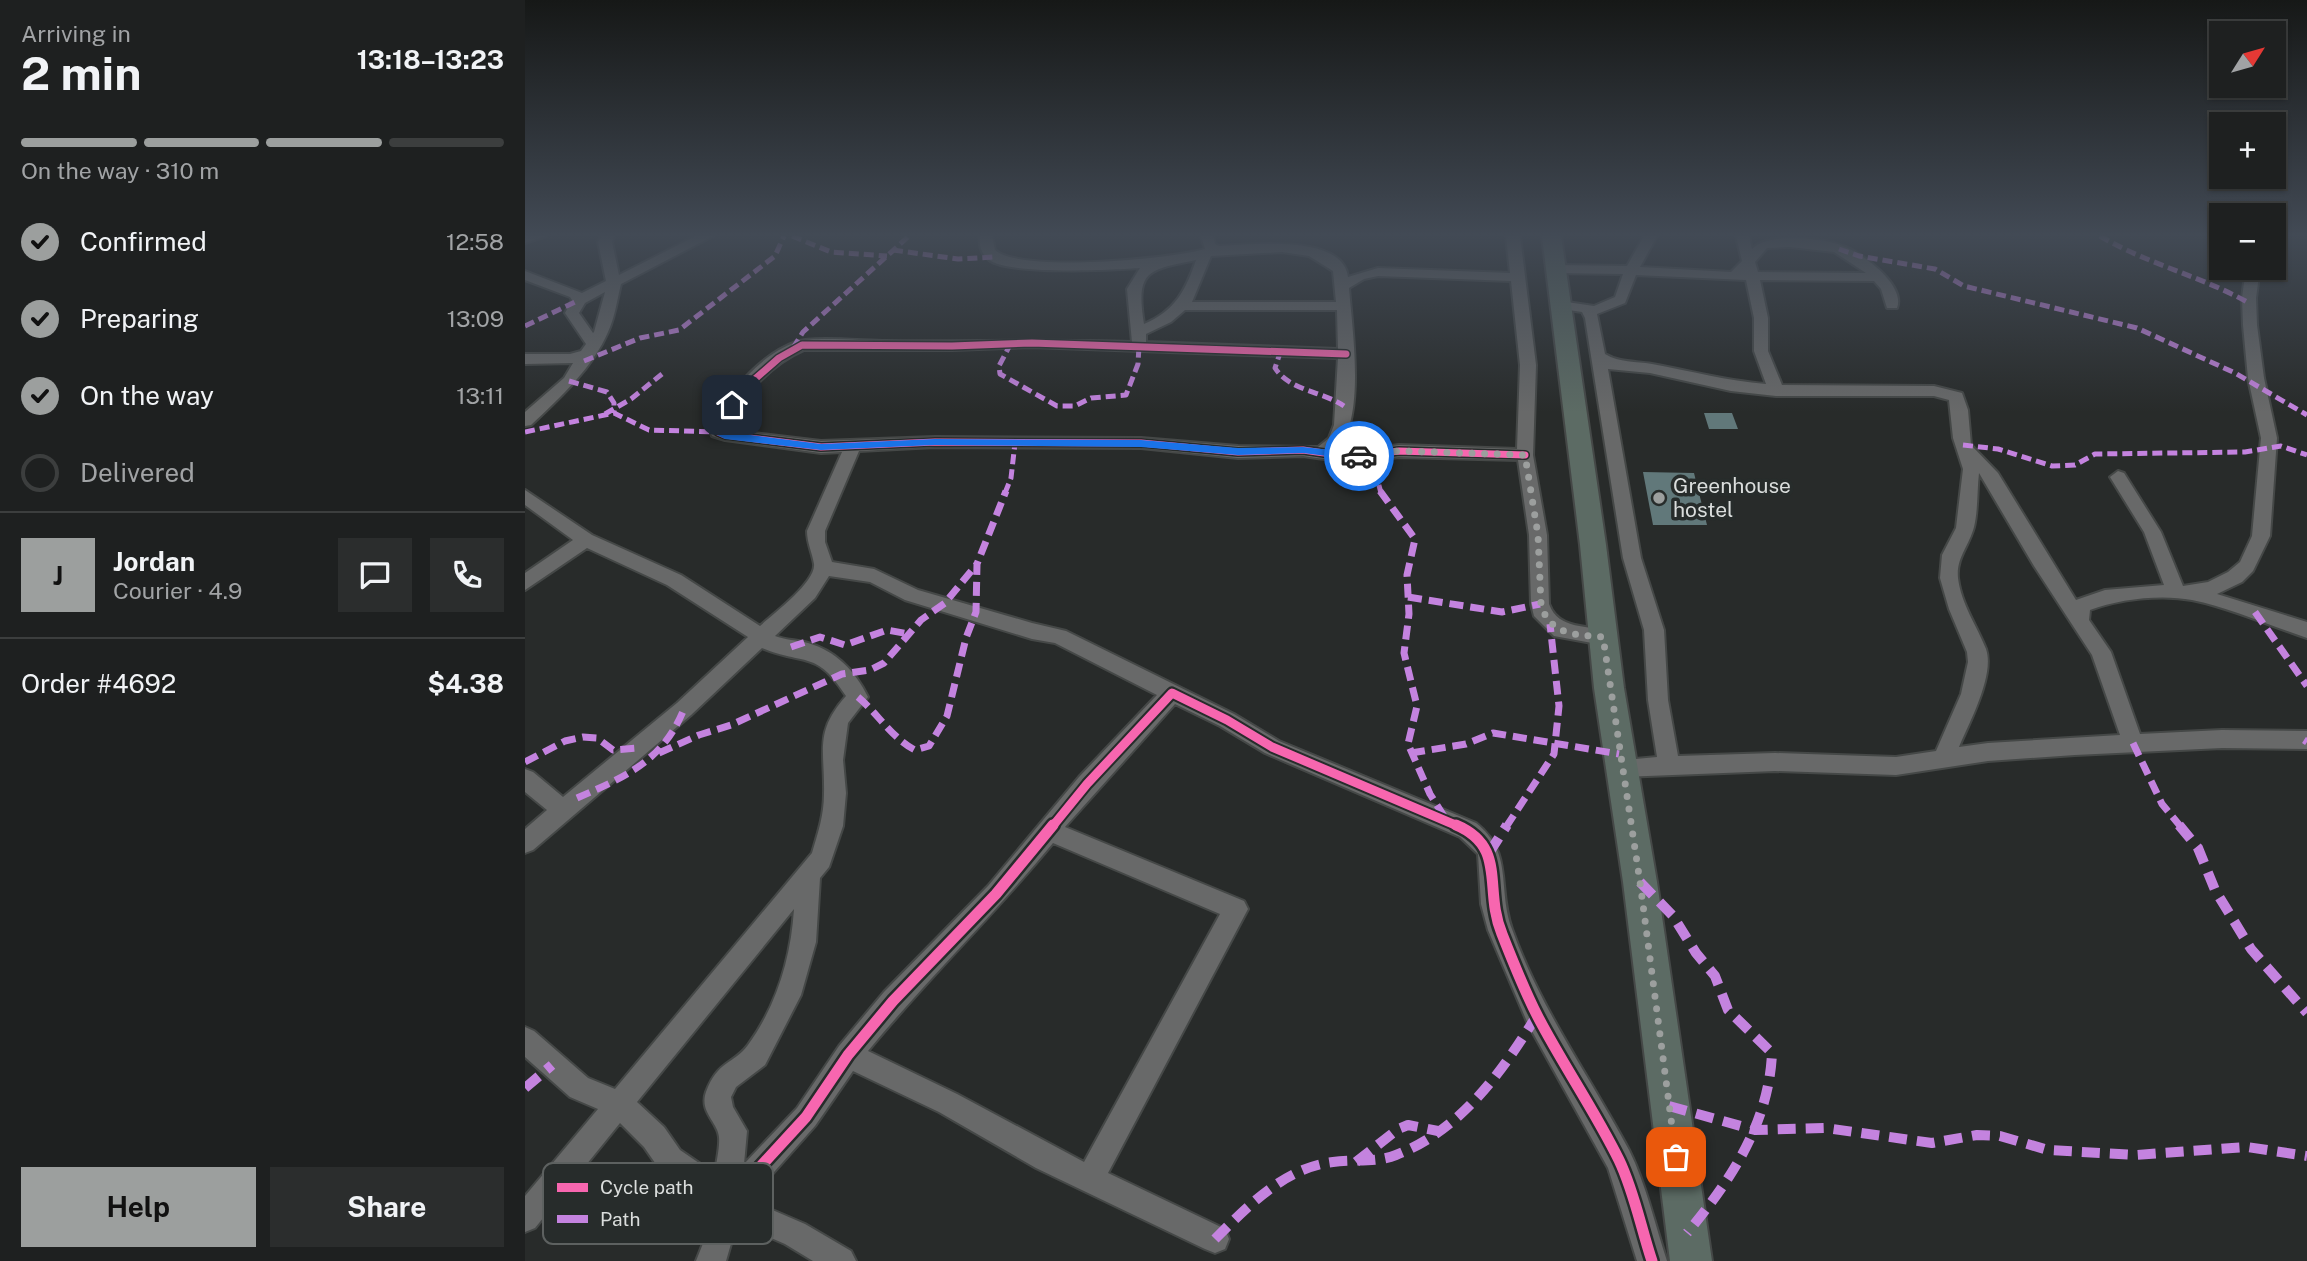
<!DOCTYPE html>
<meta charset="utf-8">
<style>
:root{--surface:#1e2020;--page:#2b2d2d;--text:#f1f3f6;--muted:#a1a3a5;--line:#3c3e3e;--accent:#9c9f9e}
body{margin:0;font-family:"Public Sans",sans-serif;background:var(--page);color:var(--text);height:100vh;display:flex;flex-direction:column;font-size:26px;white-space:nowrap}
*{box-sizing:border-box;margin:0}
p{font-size:23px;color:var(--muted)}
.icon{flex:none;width:38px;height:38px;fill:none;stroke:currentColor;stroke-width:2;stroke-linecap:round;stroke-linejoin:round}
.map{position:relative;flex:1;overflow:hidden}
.details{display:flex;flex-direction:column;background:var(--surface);width:525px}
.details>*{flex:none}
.needle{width:46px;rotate:53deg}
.fabs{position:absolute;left:1684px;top:21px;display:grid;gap:14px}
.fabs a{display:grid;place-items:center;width:77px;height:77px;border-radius:0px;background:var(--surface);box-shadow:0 2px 5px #0004,0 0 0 2px var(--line);font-size:35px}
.pin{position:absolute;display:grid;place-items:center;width:60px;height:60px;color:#fff;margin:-30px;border-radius:14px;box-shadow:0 4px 10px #0006}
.courier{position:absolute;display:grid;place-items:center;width:70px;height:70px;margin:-35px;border:5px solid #1a73e8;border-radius:50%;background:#fff;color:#222;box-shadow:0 2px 9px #0007}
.summary em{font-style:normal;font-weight:700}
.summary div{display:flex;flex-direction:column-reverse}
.summary{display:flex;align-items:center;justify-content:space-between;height:119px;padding:0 21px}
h1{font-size:46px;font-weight:700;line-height:52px}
.bar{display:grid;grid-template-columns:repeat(4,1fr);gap:10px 7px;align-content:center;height:84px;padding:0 21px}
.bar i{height:9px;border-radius:5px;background:var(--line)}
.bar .current{background:var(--accent)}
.bar p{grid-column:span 4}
.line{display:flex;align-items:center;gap:18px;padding:0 21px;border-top:2px solid var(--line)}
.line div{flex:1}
.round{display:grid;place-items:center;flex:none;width:74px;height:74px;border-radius:0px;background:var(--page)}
ol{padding:0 21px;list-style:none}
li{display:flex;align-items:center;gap:21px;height:77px}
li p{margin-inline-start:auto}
li .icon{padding:7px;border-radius:50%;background:var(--accent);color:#111;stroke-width:4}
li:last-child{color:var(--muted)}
li i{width:38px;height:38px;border:4px solid var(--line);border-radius:50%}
.button{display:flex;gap:14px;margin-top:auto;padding:14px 21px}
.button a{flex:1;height:80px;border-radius:0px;background:var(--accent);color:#111;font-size:28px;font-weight:700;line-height:80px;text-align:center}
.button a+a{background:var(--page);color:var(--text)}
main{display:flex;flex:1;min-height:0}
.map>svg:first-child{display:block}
</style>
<main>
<section class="details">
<div class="summary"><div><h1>2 min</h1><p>Arriving in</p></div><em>13:18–13:23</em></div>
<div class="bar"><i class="current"></i><i class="current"></i><i class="current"></i><i></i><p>On the way · 310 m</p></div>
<ol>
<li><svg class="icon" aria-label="check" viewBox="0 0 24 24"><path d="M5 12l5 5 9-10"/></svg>Confirmed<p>12:58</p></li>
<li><svg class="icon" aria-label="check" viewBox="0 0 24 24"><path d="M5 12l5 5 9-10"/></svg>Preparing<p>13:09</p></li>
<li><svg class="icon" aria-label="check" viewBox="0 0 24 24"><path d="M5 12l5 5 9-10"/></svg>On the way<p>13:11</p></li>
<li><i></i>Delivered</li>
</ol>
<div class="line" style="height:126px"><b class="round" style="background:var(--accent);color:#111">J</b><div><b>Jordan</b><p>Courier · 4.9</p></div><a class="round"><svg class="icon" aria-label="chat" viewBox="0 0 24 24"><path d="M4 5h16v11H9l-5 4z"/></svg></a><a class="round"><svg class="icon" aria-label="phone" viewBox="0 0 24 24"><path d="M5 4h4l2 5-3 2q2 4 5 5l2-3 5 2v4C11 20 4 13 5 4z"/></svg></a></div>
<div class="line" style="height:91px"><div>Order #4692</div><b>$4.38</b></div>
<div class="button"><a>Help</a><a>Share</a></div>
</section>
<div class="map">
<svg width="1782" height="1261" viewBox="0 0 1782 1261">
<rect width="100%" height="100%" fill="#282b2a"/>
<g fill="#61787a">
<polygon points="1179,413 1207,413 1213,429 1184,429"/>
<polygon points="1118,472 1169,473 1182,525 1128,525"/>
</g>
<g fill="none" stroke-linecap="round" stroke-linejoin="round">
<g stroke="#454847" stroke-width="4">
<g id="minor">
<polygon points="0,236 21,236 0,243"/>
<path d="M76 236H89L87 242 94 275 171 236H188L96 284C92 300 90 317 83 332 68 367 36 397 6 425L0 426V412L39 378 48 363 0 364V354H45L56 351 61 344 40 313 47 300 45 297 0 280V271L57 293 81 281 73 242ZM80 292 69 332 68 333 54 313 60 303Z"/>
<path d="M455 236H467L470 250C495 273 646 259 680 249L676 236H688L690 244 694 246C723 245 818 233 823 277L853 268 985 273 981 236H995L1011 365 1008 455 1022 535 1024 604C1034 631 1063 624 1085 632L1088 637 1085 642 1078 645 1029 636 1009 616 1006 604 1004 535 993 460 874 457 827 463 778 456 713 458 616 448 410 447 334 451 300 531V542L307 562 349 569 393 590 507 623 541 631 709 714 754 741 951 823C989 853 972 888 987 929 1015 1008 1065 1077 1104 1150 1121 1184 1130 1225 1142 1261H1112L1083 1168 1003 1024 963 930 956 904 953 854 935 837 740 753 695 726 650 704 540 827 719 901 723 909 583 1173 700 1229 704 1239 700 1249 690 1253 680 1249 511 1168 414 1112 328 1071 290 1126 224 1200 280 1224 326 1251 331 1261H288L260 1244 212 1223 201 1261H171L181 1236 186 1209 162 1186 135 1170 119 1147 95 1123 10 1228 0 1232V1196L73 1109 45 1097 0 1057V1027L9 1031 63 1078 90 1089 287 853C293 833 299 815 299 794 300 750 289 732 321 696 291 649 280 666 237 648L166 715 8 850 0 853V829L22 810 0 792V769L8 772 38 797 152 703 223 637 142 585 62 548 0 590V573L48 540 0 505V490L67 535 156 575 235 626C248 614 291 582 289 564 287 552 282 543 282 531L317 452 296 453 200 440 187 436 183 426C203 395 234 355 271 342 289 336 339 341 361 341 443 342 525 339 607 342L602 289 615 268C587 270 485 275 464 260 456 254 454 245 455 236ZM757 252 784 256 808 271 811 302H667L686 256ZM671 260C661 290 650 311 619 324 610 269 624 270 671 260ZM853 276 986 281 995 365 992 449 874 445 827 451 812 449C841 419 827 328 824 288L839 279ZM660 310H812L813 349 621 342V334L646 322ZM507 347 813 358 809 425 804 438 793 447 713 446 616 438 410 437 296 441 203 430 199 426C218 397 246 364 279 350H427ZM304 576 345 582 380 600 507 639 530 643 632 695 554 777 463 886 359 992 314 1046 272 1108 219 1164 222 1131 208 1107 206 1097 211 1087 240 1065 276 995 291 942 295 878 304 867 318 826 321 793 318 760 323 723 343 697C330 671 311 651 283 643 272 640 260 640 250 636L290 598ZM528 843 695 914 559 1162 432 1094 343 1051C402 979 469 915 528 843ZM269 909C266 957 252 1005 223 1045 208 1065 193 1060 181 1092 174 1112 193 1122 194 1137 195 1148 191 1162 190 1174L155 1150 139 1127 112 1102Z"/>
<path d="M1119 236H1132L1115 267 1206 272 1217 261 1211 236H1224L1227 249C1243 232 1298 238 1318 246 1337 253 1381 285 1372 308H1362L1356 289 1349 281 1235 280 1243 318V351L1257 385 1409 386 1437 393 1443 410 1446 445 1473 473 1551 600 1580 590 1639 585 1619 532 1585 477 1593 471 1599 473 1636 532 1658 586 1683 582 1703 572 1715 562 1727 536 1736 438 1723 378 1718 325 1717 298 1721 268H1735L1731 298 1732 325 1739 378 1752 438 1745 536 1728 571 1717 582 1692 594 1782 622V638C1746 626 1703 607 1667 600 1636 594 1594 599 1565 610L1564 620 1586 652 1615 734 1697 730 1782 731V749L1697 748 1550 755 1463 761 1371 775 1250 771 1097 777 1089 775 1086 768 1089 761 1132 757 1123 700 1119 630 1098 558 1060 318 1057 312 1030 308 1028 305 1035 301 1069 306 1090 297 1098 274 1030 273 1023 269 1030 265 1102 266ZM1265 247 1309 252 1341 273 1233 272 1230 262 1242 248ZM1111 275 1221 280 1229 318V351L1241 384C1202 381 1166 371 1127 364 1110 361 1095 363 1080 354L1072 314 1100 303ZM1083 369 1125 373 1206 391 1251 396H1409L1424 400 1428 438 1438 469 1431 528 1417 555 1415 578 1424 609 1442 652 1443 662 1436 694 1411 751 1371 757 1250 753 1153 756 1143 700 1139 630 1116 558ZM1454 473 1509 566 1567 655 1595 735 1463 743 1434 747C1444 723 1470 675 1461 649 1452 626 1436 604 1433 578 1431 558 1444 546 1449 527 1453 511 1452 490 1454 473Z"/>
</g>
</g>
<g stroke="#454847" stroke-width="4">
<polygon id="highway" points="1017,236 1036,236 1081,545 1099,688 1132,882 1187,1261 1145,1261 1098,882 1069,688 1055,545"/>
</g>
<use href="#minor" fill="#686969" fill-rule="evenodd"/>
<use href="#highway" fill="#5c6b64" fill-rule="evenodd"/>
<g stroke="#c483df" stroke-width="5" stroke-dasharray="10 5" stroke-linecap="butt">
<polyline points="267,236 306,252 362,256"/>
<path d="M1575 236C1622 264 1676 276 1724 303"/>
<polyline points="1314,249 1334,256 1410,269 1439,286 1612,328 1710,373 1782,415"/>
<polyline points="368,250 433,259 469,257"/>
<polyline points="0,326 54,300"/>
<polyline points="486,343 474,366 475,374 532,406 550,406 566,398 601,395 613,364 614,346"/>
<polyline points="268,348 278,332 384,236"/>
<path d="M756 350 750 368C765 391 797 391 819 406"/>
<polyline points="59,361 115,338 154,330 250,256 259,236"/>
<polyline points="44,381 82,392 89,403 89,413"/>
<polyline points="80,414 106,399 137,374"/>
<polyline points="0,432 89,413 124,430 193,432"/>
<polyline points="1438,445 1473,449 1527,466 1550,465 1570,454 1720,452 1756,446 1782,455"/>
<polyline points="846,456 856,493"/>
<polyline points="480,493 486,478 490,443"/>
</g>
<g stroke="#c483df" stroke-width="7" stroke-dasharray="14 7" stroke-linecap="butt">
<polyline points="855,491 890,539 882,575 884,614 879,653 892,706 883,744 905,794 920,818"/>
<polyline points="883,597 977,612 1015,604"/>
<polyline points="1730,612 1782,686"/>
<polyline points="266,647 295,637 320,645 362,630 384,634"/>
<path d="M333 697C352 713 368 739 390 750L404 746 422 716 441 638 451 612 452 564 481 491"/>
<polyline points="1779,740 1782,742"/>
<polyline points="1608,743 1637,804 1656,827"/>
<polyline points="134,753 174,735 206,725 317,674 345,670 359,663 396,620 420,603 452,564"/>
<polyline points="886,753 941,744 968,733 1094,754"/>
<polyline points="0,762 40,741 58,737 72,738 88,750 114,748"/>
<path d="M52 798C100 777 138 761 159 709"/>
<polyline points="981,827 1029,754 1034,706 1025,624"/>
</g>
<g stroke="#c483df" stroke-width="10" stroke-dasharray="18 10" stroke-linecap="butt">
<polyline points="1654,825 1673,848 1690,890 1726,949 1782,1013"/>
<polyline points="964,853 982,825"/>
<path d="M1115 882 1148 916 1171 953 1190 976 1203 1010 1247 1053C1244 1123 1206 1180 1162 1233"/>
<polyline points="0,1088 27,1065"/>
<polyline points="1144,1106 1230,1130 1301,1128 1407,1143 1452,1135 1475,1136 1523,1150 1611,1155 1722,1147 1782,1156"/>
<polyline points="831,1162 873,1129 883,1125 913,1131"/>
<path d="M690 1239C723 1206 759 1168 808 1162 829 1159 851 1163 871 1155 936 1130 977 1072 1012 1015"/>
</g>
<g stroke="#272c2b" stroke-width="10">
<polyline id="cycleway-far2" points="821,354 507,343 427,346 277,345 254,358 230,379 191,426 193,432 200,435 296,447 410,442 616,443 713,452 778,450 827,457 874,451 1000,455"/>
</g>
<g stroke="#272c2b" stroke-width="13">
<polyline id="cycleway-far1" points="527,827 562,784 647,693 702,720 747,747 935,827"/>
</g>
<g stroke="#272c2b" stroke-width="16">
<g id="cycleway">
<path d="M931 825C983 847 958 889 977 934 988 962 999 990 1013 1017 1038 1065 1070 1111 1094 1160 1109 1191 1116 1228 1127 1261"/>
<polyline points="201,1204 281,1117 323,1055 368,1001 471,894 528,825"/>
</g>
</g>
<use href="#cycleway-far2" stroke="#f766af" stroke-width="7"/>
<use href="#cycleway-far1" stroke="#f766af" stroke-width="9"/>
<use href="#cycleway" stroke="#f766af" stroke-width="11"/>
</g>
<linearGradient id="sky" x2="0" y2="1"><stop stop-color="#161817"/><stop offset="0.57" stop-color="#424a55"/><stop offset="1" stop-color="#424a55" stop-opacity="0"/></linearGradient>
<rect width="1782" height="412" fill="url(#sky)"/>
<polygon fill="#1a73e8" points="207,402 212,405 196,426 202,432 296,444 410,439 616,440 713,448 778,447 834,453 839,456 834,460 778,453 713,455 616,447 410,445 296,450 200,439 190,434 186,426"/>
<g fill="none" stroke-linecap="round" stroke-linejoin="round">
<path stroke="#9c9f9e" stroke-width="7" stroke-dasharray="0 12.6" d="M834 456 874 451 1000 455 1013 535 1016 604C1024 635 1051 635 1078 637L1115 882 1151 1157"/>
</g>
<circle fill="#9c9f9e" stroke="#272c2b" stroke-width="2.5" cx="1134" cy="498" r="7"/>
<g text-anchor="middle" stroke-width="7" stroke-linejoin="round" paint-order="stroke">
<g font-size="21" fill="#dadddc" stroke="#272c2b" text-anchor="start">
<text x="1148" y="493">Greenhouse<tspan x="1148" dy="24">hostel</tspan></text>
</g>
</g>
<rect x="18" y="1163" width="230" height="81" rx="10" fill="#272c2b" stroke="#5d6160" stroke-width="2"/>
<rect x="32" y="1183" width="31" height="9" fill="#f766af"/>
<rect x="32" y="1215" width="31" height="8" fill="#c483df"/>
<g font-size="19" fill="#dadddc">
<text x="75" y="1194">Cycle path</text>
<text x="75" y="1226">Path</text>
</g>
</svg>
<div class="fabs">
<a><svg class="needle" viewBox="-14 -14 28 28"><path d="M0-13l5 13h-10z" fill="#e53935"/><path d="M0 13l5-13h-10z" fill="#a1a3a5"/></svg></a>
<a>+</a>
<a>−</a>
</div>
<div class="pin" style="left:1151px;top:1157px;background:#ea580c"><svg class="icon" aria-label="bag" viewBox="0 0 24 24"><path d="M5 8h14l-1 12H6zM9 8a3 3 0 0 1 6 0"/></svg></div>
<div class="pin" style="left:207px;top:405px;background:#1f2937"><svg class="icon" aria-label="home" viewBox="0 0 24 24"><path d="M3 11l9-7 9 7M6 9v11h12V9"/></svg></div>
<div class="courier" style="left:834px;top:456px"><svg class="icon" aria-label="car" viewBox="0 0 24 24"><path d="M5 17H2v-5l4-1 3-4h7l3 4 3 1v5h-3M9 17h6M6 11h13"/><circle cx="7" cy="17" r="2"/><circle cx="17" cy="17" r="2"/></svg></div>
</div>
</main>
